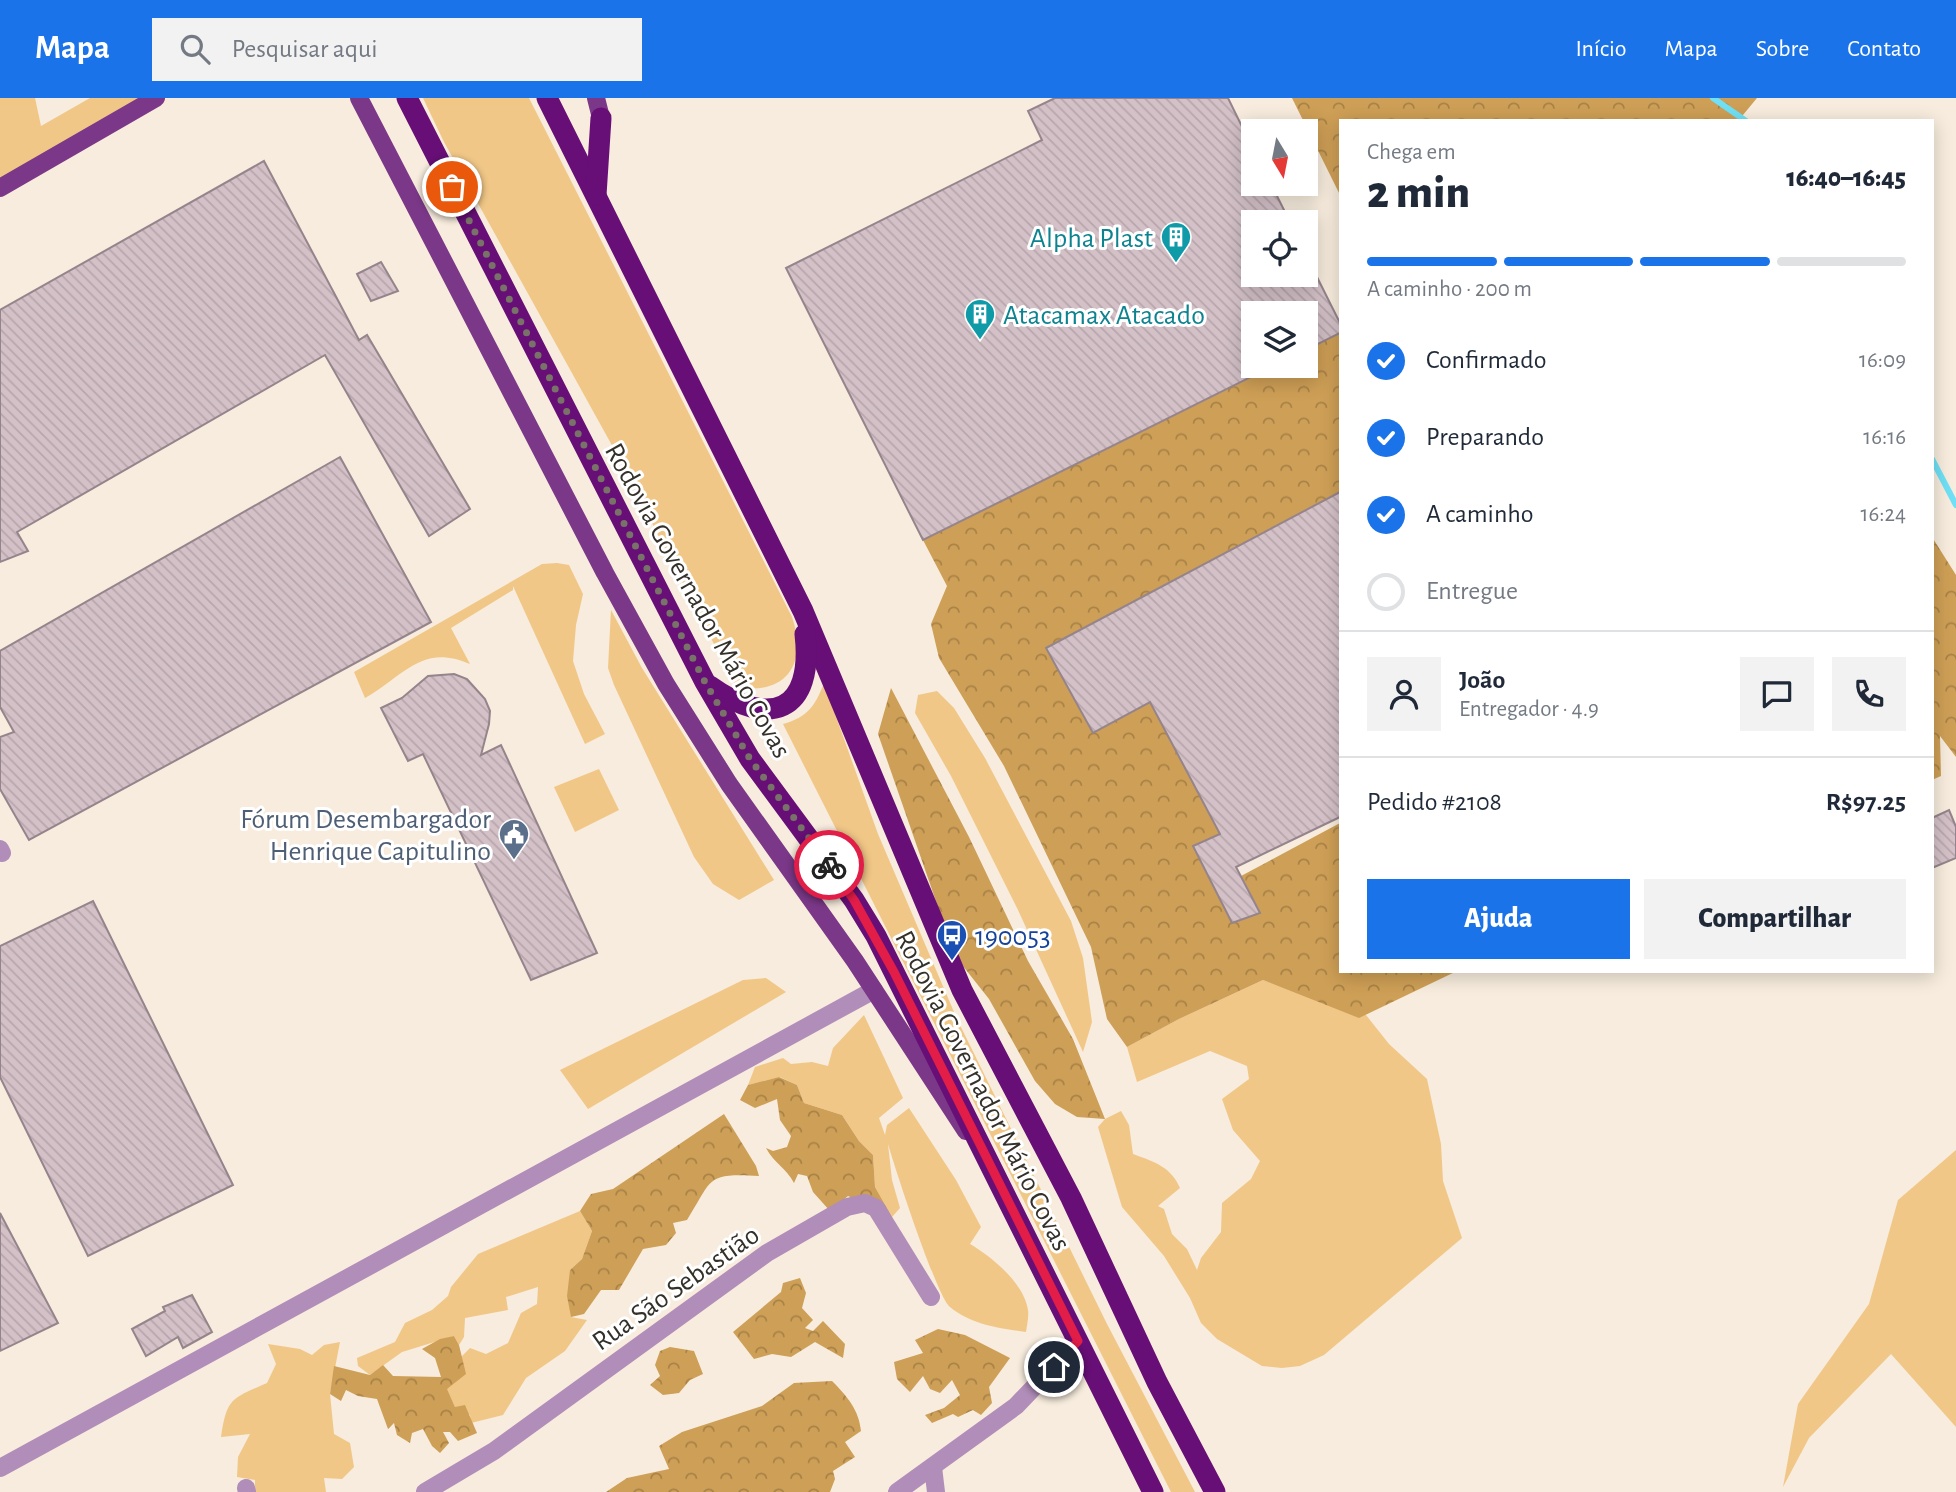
<!DOCTYPE html>
<html lang="pt">
<meta charset="utf-8">
<style>
:root{--surface:#fff;--page:#f2f2f3;--text:#1f2937;--muted:#747a83;--line:#e0e1e3;--accent:#1a73e8}
body{margin:0;font-family:"Alegreya Sans",sans-serif;background:var(--page);color:var(--text);height:100vh;display:flex;flex-direction:column;font-size:26px;white-space:nowrap}
*{box-sizing:border-box;margin:0}
p{font-size:23px;color:var(--muted)}
.icon{flex:none;width:38px;height:38px;fill:none;stroke:currentColor;stroke-width:2;stroke-linecap:round;stroke-linejoin:round}
.map{position:relative;flex:1;overflow:hidden}
.side{position:absolute;left:1339px;top:21px;width:595px;height:854px;display:flex;flex-direction:column;background:var(--surface);border-radius:0px;box-shadow:0 4px 18px #0003}
.side>*{flex:none}
.needle{width:46px;rotate:170deg}
.fabs{position:absolute;left:1241px;top:21px;display:grid;gap:14px}
.fabs a{display:grid;place-items:center;width:77px;height:77px;border-radius:0px;background:var(--surface);box-shadow:0 4px 18px #0003;font-size:35px}
.pin{position:absolute;display:grid;place-items:center;width:60px;height:60px;color:#fff;margin:-30px;border:4px solid #fff;border-radius:50%;box-shadow:0 2px 7px #0007}
.courier{position:absolute;display:grid;place-items:center;width:70px;height:70px;margin:-35px;border:5px solid #e11d48;border-radius:50%;background:#fff;color:#222;box-shadow:0 2px 9px #0007}
.overview em{font-style:normal;font-weight:800}
.overview div{display:flex;flex-direction:column-reverse}
.overview{display:flex;align-items:center;justify-content:space-between;height:119px;padding:0 28px}
h1{font-size:46px;font-weight:800;line-height:52px}
.bar{display:grid;grid-template-columns:repeat(4,1fr);gap:10px 7px;align-content:center;height:84px;padding:0 28px}
.bar i{height:9px;border-radius:5px;background:var(--line)}
.bar .current{background:var(--accent)}
.bar p{grid-column:span 4}
.line{display:flex;align-items:center;gap:18px;padding:0 28px;border-top:2px solid var(--line)}
.line div{flex:1}
.round{display:grid;place-items:center;flex:none;width:74px;height:74px;border-radius:0px;background:var(--page)}
ol{padding:0 28px;list-style:none}
li{display:flex;align-items:center;gap:21px;height:77px}
li p{margin-inline-start:auto}
li .icon{padding:7px;border-radius:50%;background:var(--accent);color:#fff;stroke-width:4}
li:last-child{color:var(--muted)}
li i{width:38px;height:38px;border:4px solid var(--line);border-radius:50%}
.button{display:flex;gap:14px;margin-top:auto;padding:14px 28px}
.button a{flex:1;height:80px;border-radius:0px;background:var(--accent);color:#fff;font-size:28px;font-weight:800;line-height:80px;text-align:center}
.button a+a{background:var(--page);color:var(--text)}
header{display:flex;align-items:center;gap:42px;box-sizing:border-box;height:98px;padding:0 35px;background:var(--accent);color:#fff}
header strong{font-size:33px}
nav{display:flex;gap:38px;margin-inline-start:auto;font-size:24px}
.search{width:490px;height:63px;background:var(--page);display:flex;align-items:center;gap:18px;box-sizing:border-box;padding:0 24px;border-radius:0px;color:var(--muted);font-size:26px}
.map>svg:first-child{display:block}
</style>
<header>
<strong>Mapa</strong>
<div class="search"><svg class="icon" aria-label="search" viewBox="0 0 24 24"><circle cx="10" cy="10" r="6"/><path d="M15 15l6 6"/></svg>Pesquisar aqui</div>
<nav><a>Início</a><a>Mapa</a><a>Sobre</a><a>Contato</a></nav>
</header>
<div class="map">
<svg width="1956" height="1394" viewBox="0 0 1956 1394">
<defs>
<pattern id="forest-crowns" width="20" height="18" patternUnits="userSpaceOnUse" patternTransform="scale(1.75)"><rect width="20" height="18" fill="#ce9f56"/><path d="M2 6a3 3 0 1 1 6 0M12 15a3 3 0 1 1 6 0" fill="none" stroke="#a88247"/></pattern>
<pattern id="building-back-hatch" width="6" height="6" patternUnits="userSpaceOnUse" patternTransform="scale(1.75)"><rect width="6" height="6" fill="#d4c1c8"/><path d="M-1 5l2 2M0 0l6 6M5-1l2 2" fill="none" stroke="#b7a6ac"/></pattern>
</defs>
<rect width="100%" height="100%" fill="#f7ecdd"/>
<g fill="#f1c787">
<polygon points="0,0 35,0 41,28 90,0 160,0 0,92"/>
<path d="M423 0H529L792 519C808 565 787 598 736 589L614 351 444 44Z"/>
<path d="M557 465 569 467 583 496 576 527 573 563 584 596 605 636 585 646 513 488V492L451 530 470 566C422 545 405 577 365 600L354 574 542 466Z"/>
<polygon points="611,512 642,570 774,782 739,802 713,786 694,759 614,587 608,570"/>
<path d="M824 585 878 736 957 921 1107 1226 1195 1394H1171L783 626C808 619 815 608 824 585Z"/>
<polygon points="937,593 954,610 985,660 1071,823 1083,860 1092,924 1083,954 1018,812 951,678 915,615 918,597"/>
<polygon points="599,671 619,712 575,734 554,689"/>
<polygon points="766,880 786,894 588,1011 560,972 743,882"/>
<path d="M1263 882 1366 917 1389 946 1427 981 1441 1046 1443 1083 1462 1140 1324 1257 1300 1268 1282 1270 1262 1268 1217 1241 1201 1225 1190 1200 1164 1158 1122 1109 1098 1029 1105 1021 1121 1013 1129 1027 1133 1056C1155 1064 1171 1069 1180 1090L1158 1108 1164 1111 1172 1136 1187 1151 1197 1172 1201 1160 1221 1134 1222 1105 1251 1081 1260 1063 1233 1032 1222 1001 1249 981 1247 968 1210 953 1137 984 1127 949 1179 921Z"/>
<path d="M864 917 903 1000 879 1020 885 1037 887 1027 909 1010 956 1082 981 1129 970 1146C992 1159 1024 1185 1028 1212 1029 1218 1027 1227 1026 1234 999 1230 972 1227 950 1209 937 1199 895 1070 888 1046L892 1082 900 1110 892 1119 875 1089 873 1057 859 1043 842 1017 804 1005 797 987 780 979 748 987 755 969 783 960 791 966 812 964 828 968 833 950Z"/>
<polygon points="1956,1052 1956,1329 1891,1256 1809,1340 1783,1389 1798,1306 1869,1206 1898,1102"/>
<polygon points="580,1113 592,1133 582,1161 570,1172 571,1219 587,1222 565,1253 526,1280 503,1317 471,1325 470,1317 455,1309 446,1290 460,1260 470,1250 486,1256 508,1245 521,1215 537,1206 538,1189 506,1199 508,1212 465,1220 464,1239 459,1247 454,1238 402,1254 370,1277 358,1268 357,1260 395,1244 405,1225 432,1212 448,1198 451,1189 478,1156"/>
<path d="M340 1244 330 1296 334 1336 350 1345 354 1369 342 1381 324 1380 326 1394H255V1382L237 1379 238 1359 250 1336 221 1339C227 1300 231 1301 267 1285L276 1266 268 1246 300 1251 312 1257 324 1247Z"/>
</g>
<g fill="url(#forest-crowns)">
<polygon points="1292,0 1757,0 1738,23 1340,23 1340,97"/>
<polygon points="1340,235 1340,394 1047,551 1093,635 1150,604 1220,736 1193,748 1232,825 1260,814 1241,778 1340,725 1340,873 1457,873 1359,920 1263,882 1179,921 1127,949 1107,921 1091,849 1004,668 939,560 931,526 947,488 923,442 1274,268 1306,268 1306,252"/>
<polygon points="1932,439 1956,477 1956,659 1940,638 1941,678 1932,682"/>
<polygon points="891,590 969,739 1028,863 1073,941 1105,1021 1077,1019 1055,1006 1035,983 989,901 955,858 878,636"/>
<path d="M779 979 797 987 804 1005 842 1017 859 1043 873 1057 875 1089 892 1119 848 1098 830 1113 813 1094 807 1078 798 1076 794 1085C786 1070 774 1065 766 1050L773 1053 787 1049 791 1038 780 1022 777 1001 755 1010 740 1002 748 987Z"/>
<path d="M724 1016 756 1068 759 1078C705 1075 713 1081 687 1122L673 1125 676 1135 666 1147 643 1151 619 1192H601L584 1216 571 1219 567 1198 570 1172 582 1161 592 1133 580 1113 591 1096 613 1091Z"/>
<polygon points="800,1180 806,1195 802,1210 813,1222 805,1230 813,1233 823,1223 845,1246 843,1260 815,1244 791,1259 772,1256 754,1261 733,1234 781,1194 783,1185"/>
<polygon points="938,1231 965,1237 1010,1260 989,1289 992,1305 981,1317 973,1312 958,1319 953,1316 932,1325 925,1317 944,1310 960,1297 952,1282 940,1295 930,1291 923,1278 910,1294 897,1281 894,1264 923,1255 915,1242"/>
<polygon points="454,1238 459,1247 466,1276 447,1291 455,1309 465,1307 477,1335 458,1343 450,1334 443,1334 449,1345 440,1355 432,1348 423,1331 412,1335 410,1345 397,1337 394,1325 388,1331 377,1301 358,1298 346,1292 341,1303 330,1296 334,1268 370,1277 383,1267 393,1278 441,1279 435,1260 422,1251 440,1241"/>
<polygon points="670,1249 694,1253 703,1276 690,1282 679,1295 663,1297 650,1287 660,1278 655,1267 660,1253"/>
<path d="M832 1283C847 1298 859 1312 861 1333L845 1344 855 1359 833 1373 835 1381 830 1394H606L627 1380 669 1371 659 1348 682 1334 762 1308 794 1285Z"/>
</g>
<g fill="none" stroke-linecap="round" stroke-linejoin="round">
<g stroke="#6fe0f5" stroke-width="6">
<polyline points="1713,0 1746,23"/>
<polyline points="1932,361 1956,407"/>
</g>
</g>
<g fill="url(#building-back-hatch)" stroke="#95848b" stroke-width="2">
<polygon points="1055,0 1228,0 1253,51 1253,86 1271,86 1290,124 1253,124 1253,177 1316,177 1340,225 1340,235 1306,252 1306,215 1253,215 1253,278 923,442 786,170 1042,42 1028,13"/>
<polygon points="264,63 359,242 367,237 470,411 429,438 325,257 17,434 28,453 0,464 0,212"/>
<polygon points="381,164 398,193 371,203 357,176"/>
<polygon points="340,359 431,524 29,742 0,691 0,639 14,634 0,609 0,553"/>
<polygon points="1340,394 1340,719 1236,769 1260,815 1232,825 1193,748 1220,736 1150,604 1093,635 1046,550"/>
<polygon points="454,576 467,581 485,601 490,613 489,626 481,657 501,647 597,855 531,882 423,656 408,663 381,610 402,600 428,578"/>
<polygon points="1949,712 1956,729 1956,760 1932,770 1932,720"/>
<polygon points="93,803 233,1087 88,1158 0,979 0,848"/>
<polygon points="0,1115 58,1225 0,1253"/>
<polygon points="192,1197 212,1234 183,1250 178,1239 146,1258 132,1231 165,1213 163,1209"/>
</g>
<g fill="none" stroke-linecap="round" stroke-linejoin="round">
<g stroke="#b18db9" stroke-width="18">
<polyline points="0,751 2,755"/>
<polyline points="933,1369 936,1394"/>
<polyline points="0,1370 874,892"/>
<polyline points="246,1390 247,1394"/>
<polyline points="425,1394 494,1353 767,1155 847,1109 865,1105 876,1110 931,1199"/>
<polyline points="897,1394 1016,1308 1078,1243"/>
</g>
<g stroke="#7b3888" stroke-width="18">
<polyline points="359,0 605,475 666,586 729,686 855,863 966,1033"/>
<polyline points="596,0 601,20"/>
<polyline points="0,90 156,0"/>
</g>
<g stroke="#670f76" stroke-width="21">
<polyline points="407,0 705,584 750,661 854,802 876,838 1153,1394"/>
<polyline points="547,0 803,513 962,892 1071,1100 1157,1284 1215,1394"/>
<polyline points="596,97 601,20"/>
<path d="M710 588C770 631 814 614 805 536"/>
</g>
</g>
<g fill="none" stroke-linecap="round" stroke-linejoin="round">
<polyline stroke="#787269" stroke-width="7" stroke-dasharray="0 12.6" points="452,89 705,584 750,661 829,767"/>
<polyline stroke="#e11d48" stroke-width="9" points="829,767 854,802 894,874 1078,1243 1054,1269"/>
</g>
<defs>
<g id="building-pin" transform="scale(1.575)"><path d="M0 17L-7.5 6A9.5 9.5 0 1 1 7.5 6Z" fill="#0f9aa8" stroke="#fff"/><path d="M-4-6H4V6H1V3H-1V6H-4ZM-2.5-4.3h1.7v1.8h-1.7ZM.8-4.3h1.7v1.8H.8ZM-2.5-1h1.7V.8h-1.7ZM.8-1h1.7V.8H.8Z" fill="#fff"/></g>
<g id="civic-pin" transform="scale(1.575)"><path d="M0 17L-7.5 6A9.5 9.5 0 1 1 7.5 6Z" fill="#5c6f8a" stroke="#fff"/><path d="M-.6-6.5H3V-4.5H.6V-3L4-1V1h2V6H-6V1h2V-1L-.6-3ZM-1.2 2.5V6h2.4V2.5Z" fill="#fff"/></g>
<g id="bus-pin" transform="scale(1.575)"><path d="M0 17L-7.5 6A9.5 9.5 0 1 1 7.5 6Z" fill="#1a4fb4" stroke="#fff"/><path d="M-5-6H5V4H4V6H2V4H-2V6H-4V4H-5ZM-3.5-4V0h7V-4ZM-3.5 1.2v1.5H-2V1.2ZM2 1.2v1.5H3.5V1.2Z" fill="#fff"/></g>
</defs>
<g fill-rule="evenodd">
<use href="#building-pin" x="1176" y="139"/>
<use href="#building-pin" x="980" y="216"/>
<use href="#civic-pin" x="514" y="736"/>
<use href="#bus-pin" x="952" y="837"/>
</g>
<g text-anchor="middle" stroke-width="6" stroke-linejoin="round" paint-order="stroke">
<g font-size="28" fill="#0d838f" stroke="#fff" text-anchor="end">
<text x="1153" y="149">Alpha Plast</text>
<text x="1003" y="226" text-anchor="start">Atacamax Atacado</text>
</g>
<g font-size="28" fill="#34302a" stroke="#fff">
<text transform="translate(699 502) rotate(61)" y="10">Rodovia Governador Mário Covas</text>
<text transform="translate(984 992) rotate(63)" y="10">Rodovia Governador Mário Covas</text>
<text transform="translate(675 1189) rotate(-35)" y="10">Rua São Sebastião</text>
</g>
<g font-size="28" fill="#4e5e75" stroke="#fff" text-anchor="end">
<text x="491" y="730">Fórum Desembargador<tspan x="491" dy="32">Henrique Capitulino</tspan></text>
</g>
<g font-size="28" fill="#164399" stroke="#fff" text-anchor="start">
<text x="975" y="847">190053</text>
</g>
</g>
</svg>
<div class="fabs">
<a><svg class="needle" viewBox="-14 -14 28 28"><path d="M0-13l5 13h-10z" fill="#e53935"/><path d="M0 13l5-13h-10z" fill="#747a83"/></svg></a>
<a><svg class="icon" aria-label="locate" viewBox="0 0 24 24"><circle cx="12" cy="12" r="6"/><path d="M12 2v4M12 18v4M2 12h4M18 12h4"/></svg></a>
<a><svg class="icon" aria-label="layers" viewBox="0 0 24 24"><path d="M12 4l9 5-9 5-9-5zM3 14l9 5 9-5"/></svg></a>
</div>
<div class="pin" style="left:452px;top:89px;background:#ea580c"><svg class="icon" aria-label="bag" viewBox="0 0 24 24"><path d="M5 8h14l-1 12H6zM9 8a3 3 0 0 1 6 0"/></svg></div>
<div class="pin" style="left:1054px;top:1269px;background:#1f2937"><svg class="icon" aria-label="home" viewBox="0 0 24 24"><path d="M3 11l9-7 9 7M6 9v11h12V9"/></svg></div>
<div class="courier" style="left:829px;top:767px"><svg class="icon" aria-label="bike" viewBox="0 0 24 24"><circle cx="6" cy="16" r="4"/><circle cx="18" cy="16" r="4"/><path d="M6 16l4-8h5l3 8M10 8l3 8H6M13 5h3"/></svg></div>
<section class="side">
<div class="overview"><div><h1>2 min</h1><p>Chega em</p></div><em>16:40–16:45</em></div>
<div class="bar"><i class="current"></i><i class="current"></i><i class="current"></i><i></i><p>A caminho · 200 m</p></div>
<ol>
<li><svg class="icon" aria-label="check" viewBox="0 0 24 24"><path d="M5 12l5 5 9-10"/></svg>Confirmado<p>16:09</p></li>
<li><svg class="icon" aria-label="check" viewBox="0 0 24 24"><path d="M5 12l5 5 9-10"/></svg>Preparando<p>16:16</p></li>
<li><svg class="icon" aria-label="check" viewBox="0 0 24 24"><path d="M5 12l5 5 9-10"/></svg>A caminho<p>16:24</p></li>
<li><i></i>Entregue</li>
</ol>
<div class="line" style="height:126px"><a class="round"><svg class="icon" aria-label="person" viewBox="0 0 24 24"><circle cx="12" cy="8" r="4"/><path d="M4 21q1-7 8-7t8 7"/></svg></a><div><b>João</b><p>Entregador · 4.9</p></div><a class="round"><svg class="icon" aria-label="chat" viewBox="0 0 24 24"><path d="M4 5h16v11H9l-5 4z"/></svg></a><a class="round"><svg class="icon" aria-label="phone" viewBox="0 0 24 24"><path d="M5 4h4l2 5-3 2q2 4 5 5l2-3 5 2v4C11 20 4 13 5 4z"/></svg></a></div>
<div class="line" style="height:91px"><div>Pedido #2108</div><b>R$97.25</b></div>
<div class="button"><a>Ajuda</a><a>Compartilhar</a></div>
</section>
</div>
